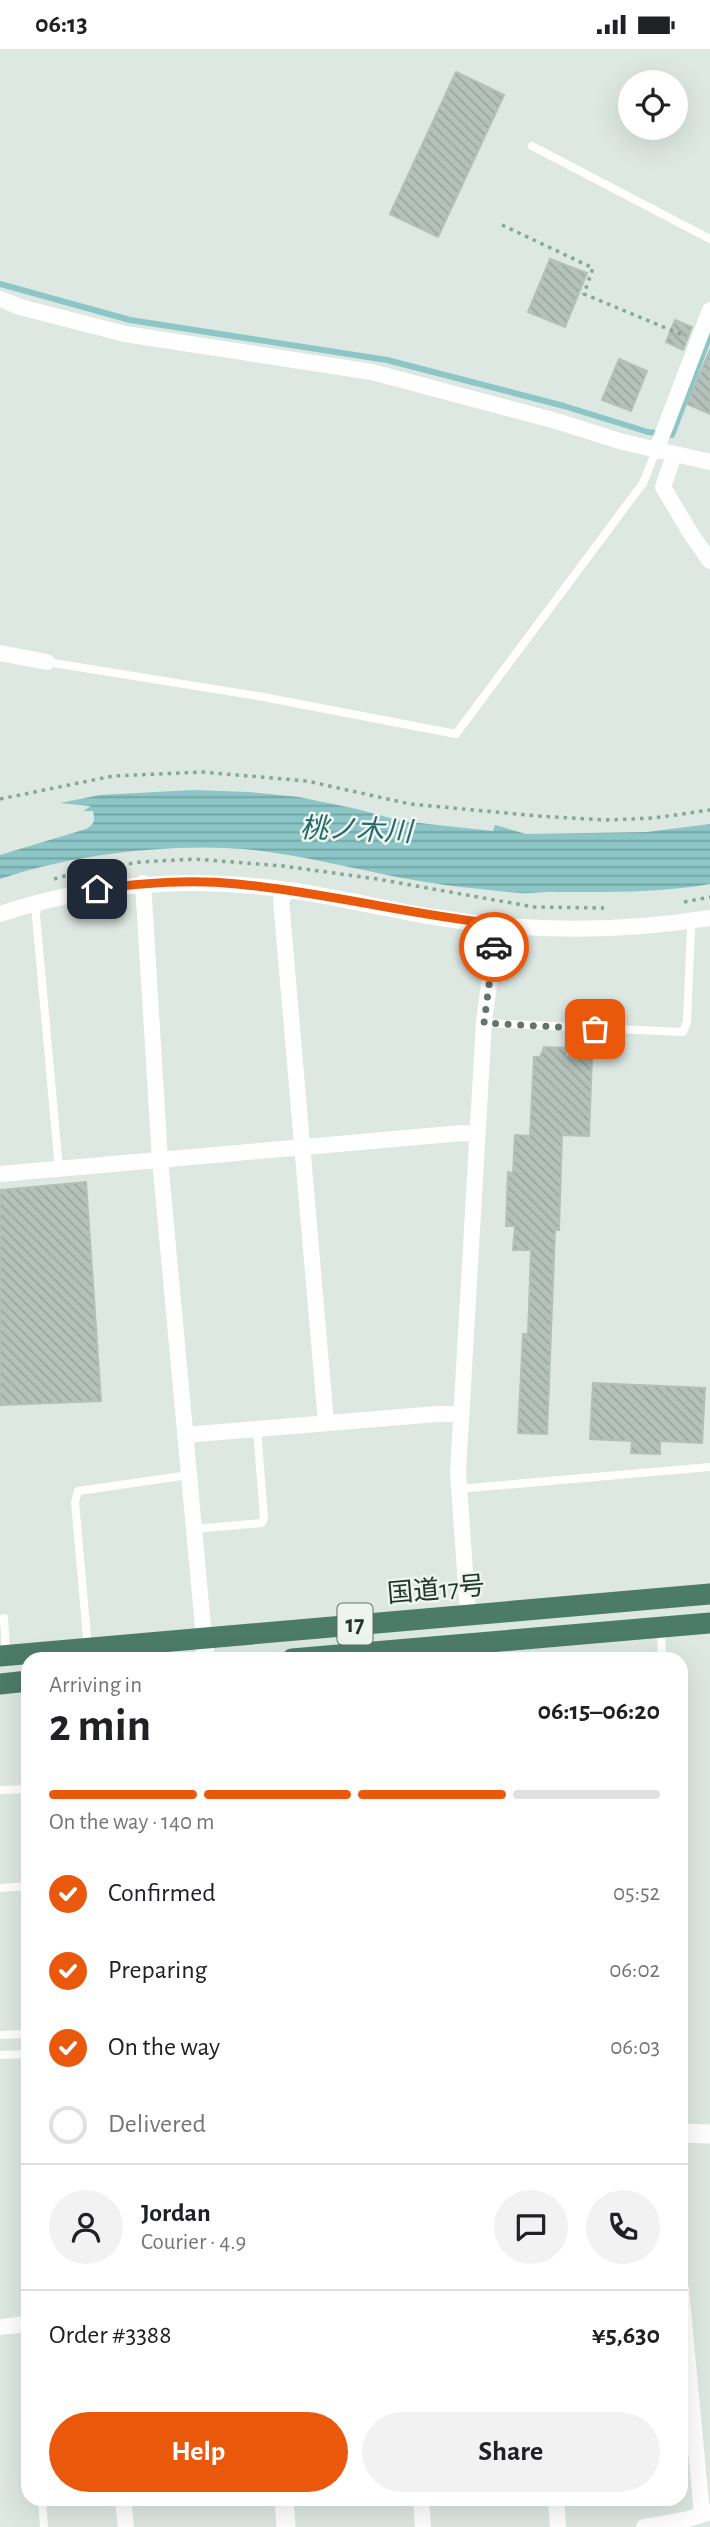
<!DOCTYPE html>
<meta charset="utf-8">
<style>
:root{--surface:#fff;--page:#f2f2f2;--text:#202124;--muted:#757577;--line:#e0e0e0;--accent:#ea580c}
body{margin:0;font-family:"Alegreya Sans","Noto Sans JP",sans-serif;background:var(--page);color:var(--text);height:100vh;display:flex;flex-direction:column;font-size:26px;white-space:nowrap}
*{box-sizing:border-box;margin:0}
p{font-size:23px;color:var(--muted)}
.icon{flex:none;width:38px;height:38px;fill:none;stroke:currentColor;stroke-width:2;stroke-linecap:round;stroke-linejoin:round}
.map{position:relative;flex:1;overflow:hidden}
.sheet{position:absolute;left:21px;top:1603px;width:667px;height:854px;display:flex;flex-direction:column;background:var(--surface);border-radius:21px;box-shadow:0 7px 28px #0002}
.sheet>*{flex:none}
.fabs{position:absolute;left:618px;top:21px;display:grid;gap:14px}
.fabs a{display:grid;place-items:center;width:70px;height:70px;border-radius:50%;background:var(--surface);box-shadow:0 7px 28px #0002;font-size:35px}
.pin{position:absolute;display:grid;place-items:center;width:60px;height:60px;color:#fff;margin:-30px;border-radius:14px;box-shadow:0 4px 10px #0006}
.courier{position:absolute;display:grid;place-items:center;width:70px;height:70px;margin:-35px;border:5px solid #ea580c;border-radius:50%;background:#fff;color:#222;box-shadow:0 2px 9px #0007}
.head em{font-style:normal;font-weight:700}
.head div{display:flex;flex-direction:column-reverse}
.head{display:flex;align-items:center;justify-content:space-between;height:119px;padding:0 28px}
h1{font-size:46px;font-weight:700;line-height:52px}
.bar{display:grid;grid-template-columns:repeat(4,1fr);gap:10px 7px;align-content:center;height:84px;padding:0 28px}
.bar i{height:9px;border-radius:5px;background:var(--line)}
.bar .current{background:var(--accent)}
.bar p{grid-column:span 4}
.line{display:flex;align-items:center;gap:18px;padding:0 28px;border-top:2px solid var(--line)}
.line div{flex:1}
.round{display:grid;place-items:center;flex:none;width:74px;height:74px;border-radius:37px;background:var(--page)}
ol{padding:0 28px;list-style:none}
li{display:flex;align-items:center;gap:21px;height:77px}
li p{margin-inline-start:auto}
li .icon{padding:7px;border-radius:50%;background:var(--accent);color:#fff;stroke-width:4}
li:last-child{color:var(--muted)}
li i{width:38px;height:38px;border:4px solid var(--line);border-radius:50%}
.cta{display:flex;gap:14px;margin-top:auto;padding:14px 28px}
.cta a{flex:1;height:80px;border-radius:42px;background:var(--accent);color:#fff;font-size:28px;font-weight:700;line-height:80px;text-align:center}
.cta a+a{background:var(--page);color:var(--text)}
.status{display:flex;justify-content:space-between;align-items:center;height:49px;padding:0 35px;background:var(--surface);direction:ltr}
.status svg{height:19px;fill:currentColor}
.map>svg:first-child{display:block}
</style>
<div class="status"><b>06:13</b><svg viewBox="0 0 49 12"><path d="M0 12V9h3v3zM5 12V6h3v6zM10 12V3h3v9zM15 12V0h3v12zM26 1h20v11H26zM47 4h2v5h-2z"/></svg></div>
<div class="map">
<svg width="710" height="2478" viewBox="0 0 710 2478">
<defs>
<pattern id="water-rules" width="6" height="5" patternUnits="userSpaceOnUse" patternTransform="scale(1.75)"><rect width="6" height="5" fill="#8cc6c7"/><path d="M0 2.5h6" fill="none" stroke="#72a2a2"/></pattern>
<pattern id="building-back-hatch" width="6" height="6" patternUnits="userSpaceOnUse" patternTransform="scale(1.75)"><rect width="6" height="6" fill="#b4c2bb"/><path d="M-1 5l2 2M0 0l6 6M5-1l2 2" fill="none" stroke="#9aa7a1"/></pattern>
</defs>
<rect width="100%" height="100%" fill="#dee8e2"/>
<path fill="url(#water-rules)" d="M193 741 249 743 299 748 357 760 401 772 493 782 495 776 526 785 647 783 710 775V835C659 844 608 843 556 843 544 842 532 845 519 844 495 842 470 839 445 836 384 828 324 810 262 802 184 792 75 804 0 830V806L86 780C95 775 95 771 93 762H83L91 757 60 754 100 746Z"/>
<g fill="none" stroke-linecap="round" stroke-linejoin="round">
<polyline stroke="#8cc6c7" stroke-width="6" points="0,235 130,271 387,311 564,357 648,383 672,386 710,286"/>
</g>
<g fill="url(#building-back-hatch)" stroke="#b2c0b8" stroke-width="2">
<polygon points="456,23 504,46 438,188 390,165"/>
<polygon points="550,210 587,224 565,278 528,263"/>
<polygon points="675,271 692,278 683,301 666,293"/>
<polygon points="710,301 710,365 687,355"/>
<polygon points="619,310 647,322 631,362 602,351"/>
<polygon points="544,998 566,999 566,1007 592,1008 589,1087 562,1086 559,1181 555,1181 547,1385 518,1384 523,1285 528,1285 531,1201 513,1201 515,1177 506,1177 508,1123 513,1124 515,1086 530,1087 534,1008 540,1008"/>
<polygon points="86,1133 101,1352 0,1356 0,1141"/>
<polygon points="593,1334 705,1339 702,1394 660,1392 660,1405 631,1404 632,1392 590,1390"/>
</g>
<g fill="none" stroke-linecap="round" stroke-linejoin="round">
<g stroke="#83a897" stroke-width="3.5" stroke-dasharray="3.5 5" stroke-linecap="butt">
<polyline points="502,176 593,219 584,245 683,286"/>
<polyline points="0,750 113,727 202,723 307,732 410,755 538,767 606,771 654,769 710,761"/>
<polyline points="54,830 82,822 141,813 195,810 283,817 377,830 534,858 604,859"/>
<polyline points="684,853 710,848"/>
</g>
<g stroke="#fff" stroke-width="8">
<polyline points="532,97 710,190"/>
<polyline points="47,613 258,647 456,685 643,434 656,402"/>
<polyline points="37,854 36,867 59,1120"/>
<polyline points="484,974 683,983 687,973 691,879 694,872"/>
<polyline points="458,1440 710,1418"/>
<polyline points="194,1480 262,1474 264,1469 257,1380"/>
<polyline points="0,1570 4,1569 6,1604"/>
<polyline points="661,1579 662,1610"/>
<polyline points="88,1599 75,1453 78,1442 189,1426"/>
<polyline points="0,1741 28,1740"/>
<polyline points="0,1839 28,1837"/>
<polyline points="0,1986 28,1985"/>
<polyline points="0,2006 28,2005"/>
<polyline points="42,2450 44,2478"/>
</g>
<g stroke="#fff" stroke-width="16">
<polyline points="0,250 20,258 125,285 372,323 560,373 623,393 710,413"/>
<polyline points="656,402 710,261"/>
<polyline points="674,406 663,438 691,485 710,512"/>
<polyline points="0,604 47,613"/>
<polyline points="143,834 160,1111 204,1589"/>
<polyline points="288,841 281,851 326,1374"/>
<path d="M0 865C94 834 190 827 288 841 339 848 389 861 440 869 528 883 622 883 710 869"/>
<polyline points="0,1125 462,1084 477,1085"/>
<polyline points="185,1386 437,1365 462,1365"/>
<polyline points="468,1565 458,1423 484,973 497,875"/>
<polyline points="681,2240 702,2465"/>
<polyline points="0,2278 28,2275"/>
<polyline points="123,2450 126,2478"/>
<polyline points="421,2450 423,2478"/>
<polyline points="556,2450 558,2478"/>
<polyline points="644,2478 688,2470 710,2463"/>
</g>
<g stroke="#fff" stroke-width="19">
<polyline points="204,1589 205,1610"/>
<polyline points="681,2084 710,2085"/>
<polyline points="284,2450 286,2478"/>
</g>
<g stroke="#4d7b6a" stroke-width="21">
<polyline points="0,1607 710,1545"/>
<polyline points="292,1610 710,1574"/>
<polyline points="0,1635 28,1632"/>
</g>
</g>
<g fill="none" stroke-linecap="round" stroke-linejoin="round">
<polyline stroke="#64746c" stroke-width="7" stroke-dasharray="0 12.6" points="494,898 484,974 595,980"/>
<path stroke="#ea580c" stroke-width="9" d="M97 840C144 834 190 830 237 835 324 843 410 866 497 875L494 898"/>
</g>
<g text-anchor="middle" stroke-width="5" stroke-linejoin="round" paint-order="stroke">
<rect fill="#eef5f1" stroke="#5f6f68" stroke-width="2" x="337.5" y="1554.5" width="35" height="41" rx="5"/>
<g font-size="24" font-weight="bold" fill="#22352d">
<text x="355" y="1583">17</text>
</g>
<g font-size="26" fill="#22352d" stroke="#eef5f1">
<text transform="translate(436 1540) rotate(-5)" y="9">国道17号</text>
</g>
<g font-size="28" font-style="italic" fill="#246869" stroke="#eef5f1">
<text transform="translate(356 780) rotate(2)" y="10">桃ノ木川</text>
</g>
</g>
</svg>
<div class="fabs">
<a><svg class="icon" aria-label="locate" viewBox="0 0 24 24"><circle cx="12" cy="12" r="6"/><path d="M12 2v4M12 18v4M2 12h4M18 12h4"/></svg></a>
</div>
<div class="pin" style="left:595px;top:980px;background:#ea580c"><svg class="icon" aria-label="bag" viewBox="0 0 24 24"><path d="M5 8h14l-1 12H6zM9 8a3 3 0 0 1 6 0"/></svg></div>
<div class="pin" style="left:97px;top:840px;background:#1f2937"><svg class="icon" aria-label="home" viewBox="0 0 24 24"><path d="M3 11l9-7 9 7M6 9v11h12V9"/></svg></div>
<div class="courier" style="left:494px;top:898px"><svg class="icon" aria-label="car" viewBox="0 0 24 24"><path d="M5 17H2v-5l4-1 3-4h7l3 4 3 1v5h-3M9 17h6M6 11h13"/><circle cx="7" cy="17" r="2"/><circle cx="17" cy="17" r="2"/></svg></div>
<section class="sheet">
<div class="head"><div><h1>2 min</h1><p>Arriving in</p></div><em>06:15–06:20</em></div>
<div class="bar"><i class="current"></i><i class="current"></i><i class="current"></i><i></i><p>On the way · 140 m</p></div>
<ol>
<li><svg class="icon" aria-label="check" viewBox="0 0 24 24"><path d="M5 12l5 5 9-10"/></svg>Confirmed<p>05:52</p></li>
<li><svg class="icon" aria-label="check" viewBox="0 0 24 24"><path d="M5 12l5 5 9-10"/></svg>Preparing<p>06:02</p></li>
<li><svg class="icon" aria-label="check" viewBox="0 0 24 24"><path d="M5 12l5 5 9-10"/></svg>On the way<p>06:03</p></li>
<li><i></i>Delivered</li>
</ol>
<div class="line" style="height:126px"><a class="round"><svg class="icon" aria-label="person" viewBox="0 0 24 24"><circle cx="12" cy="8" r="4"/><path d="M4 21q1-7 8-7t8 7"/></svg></a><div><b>Jordan</b><p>Courier · 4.9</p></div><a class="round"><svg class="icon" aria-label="chat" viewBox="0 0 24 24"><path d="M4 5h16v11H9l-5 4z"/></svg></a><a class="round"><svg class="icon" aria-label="phone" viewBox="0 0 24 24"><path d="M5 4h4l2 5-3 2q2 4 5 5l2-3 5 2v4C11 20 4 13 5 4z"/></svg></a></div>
<div class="line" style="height:91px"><div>Order #3388</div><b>¥5,630</b></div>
<div class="cta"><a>Help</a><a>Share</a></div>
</section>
</div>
